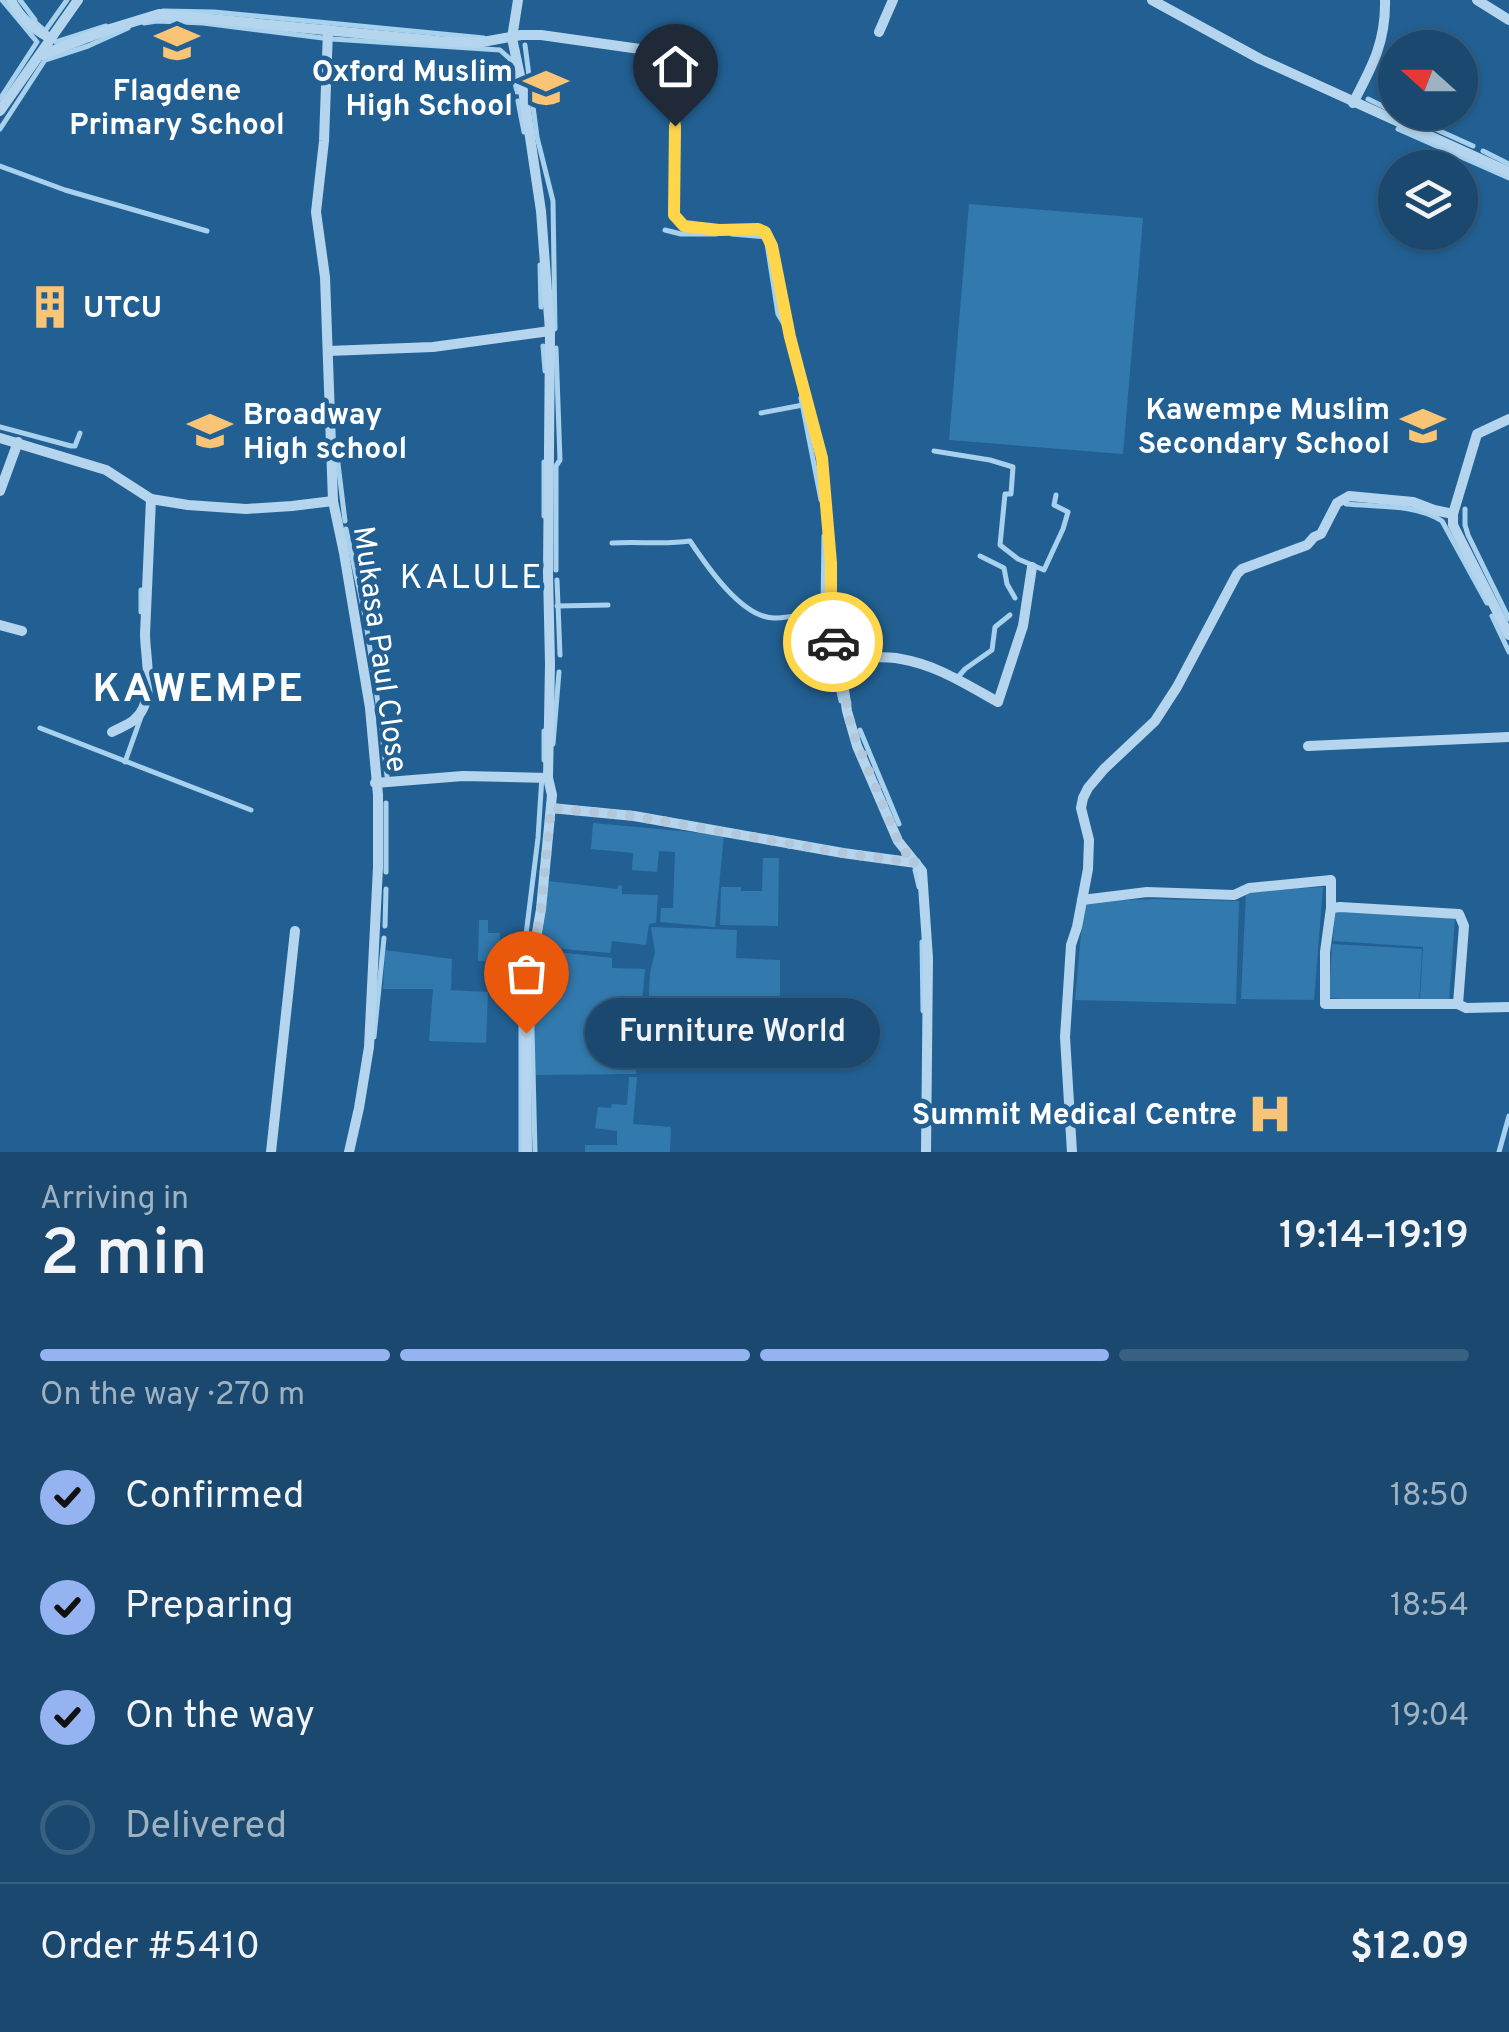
<!DOCTYPE html>
<meta charset="utf-8">
<style>
:root{--surface:#1a486e;--page:#275276;--text:#f1f3f6;--muted:#9fb2c2;--line:#386081;--accent:#95b2f1}
body{margin:0;font-family:Overpass,sans-serif;background:var(--page);color:var(--text);height:100vh;display:flex;flex-direction:column;font-size:38px;white-space:nowrap}
*{box-sizing:border-box;margin:0}
p{font-size:32px;color:var(--muted)}
.icon{flex:none;width:55px;height:55px;fill:none;stroke:currentColor;stroke-width:2;stroke-linecap:round;stroke-linejoin:round}
.map{position:relative;height:1152px;overflow:hidden}
.side{display:flex;flex-direction:column;background:var(--surface);flex:1}
.side>*{flex:none}
.needle{width:65px;rotate:291deg}
.fabs{position:absolute;left:1378px;top:30px;display:grid;gap:20px}
.fabs a{display:grid;place-items:center;width:100px;height:100px;border-radius:50%;background:var(--surface);box-shadow:0 2px 8px #0004,0 0 0 2px var(--line);font-size:50px}
.pin{position:absolute;display:grid;place-items:center;width:85px;height:85px;color:#fff;margin:-102px -42px;border-radius:50% 50% 50% 0;rotate:-45deg;box-shadow:0 0 10px #0007}
.pin .icon{rotate:45deg}
.courier{position:absolute;display:grid;place-items:center;width:100px;height:100px;margin:-50px;border:8px solid #ffd54a;border-radius:50%;background:#fff;color:#222;box-shadow:0 2px 12px #0007}
.bubble{position:absolute;height:70px;border-radius:35px;background:var(--surface);box-shadow:0 2px 8px #0004,0 0 0 2px var(--line);font-size:32px;font-weight:600;line-height:70px;text-align:center}
.overview em{font-style:normal;font-weight:600}
.overview div{display:flex;flex-direction:column-reverse}
.overview{display:flex;align-items:center;justify-content:space-between;height:170px;padding:0 40px}
h1{font-size:65px;font-weight:600;line-height:75px}
.bar{display:grid;grid-template-columns:repeat(4,1fr);gap:15px 10px;align-content:center;height:120px;padding:0 40px}
.bar i{height:12px;border-radius:8px;background:var(--line)}
.bar .current{background:var(--accent)}
.bar p{grid-column:span 4}
.line{display:flex;align-items:center;gap:25px;padding:0 40px;border-top:2px solid var(--line)}
.line div{flex:1}
ol{padding:0 40px;list-style:none}
li{display:flex;align-items:center;gap:30px;height:110px}
li p{margin-inline-start:auto}
li .icon{padding:10px;border-radius:50%;background:var(--accent);color:#111;stroke-width:4}
li:last-child{color:var(--muted)}
li i{width:55px;height:55px;border:5px solid var(--line);border-radius:50%}
.map>svg:first-child{display:block}
</style>
<div class="map">
<svg width="1509" height="1152" viewBox="0 0 1509 1152">
<rect width="100%" height="100%" fill="#226093"/>
<g fill="#3279ae">
<polygon points="969,204 1143,218 1123,454 949,440"/>
<polygon points="593,823 724,835 715,927 660,922 661,908 673,908 675,852 659,851 657,872 632,870 633,853 591,849"/>
<polygon points="763,858 779,858 778,926 720,925 721,887 741,887 741,891 762,891"/>
<polygon points="548,881 617,889 619,885 622,886 622,894 658,895 656,923 649,924 646,945 612,941 610,953 539,947"/>
<polygon points="1323,887 1314,1000 1241,999 1246,892"/>
<polygon points="1158,899 1239,901 1236,1004 1075,1000 1084,901"/>
<polygon points="1335,910 1455,918 1449,1001 1420,999 1423,947 1333,941"/>
<polygon points="479,920 488,920 488,933 500,933 500,961 478,961"/>
<polygon points="651,927 737,930 736,958 780,960 780,1011 648,1012 650,973 655,952"/>
<polygon points="1332,944 1422,949 1419,1003 1329,998"/>
<polygon points="385,950 452,959 451,989 449,990 488,992 486,1043 429,1041 433,989 383,989"/>
<polygon points="538,950 612,958 612,968 645,969 636,1074 533,1075"/>
<polygon points="629,1077 637,1077 633,1124 671,1127 670,1152 585,1152 585,1145 617,1145 617,1131 595,1128 598,1107 611,1108 612,1104 627,1105"/>
</g>
<g fill="none" stroke-linecap="round" stroke-linejoin="round">
<g stroke="#a8d1ee" stroke-width="5">
<polyline points="20,0 35,20 35,22 45,31 67,0"/>
<polyline points="163,11 214,12 484,38"/>
<polyline points="144,23 157,21 203,23 323,38"/>
<polyline points="332,39 500,50 510,59 517,92"/>
<polyline points="56,42 106,26"/>
<polyline points="525,45 537,137 553,201 555,329"/>
<polyline points="0,99 37,42 2,0"/>
<polyline points="1368,99 1395,112"/>
<polyline points="518,101 524,132"/>
<polyline points="1411,118 1473,146"/>
<polyline points="0,129 45,60 88,46 128,28"/>
<polyline points="1398,129 1509,178"/>
<polyline points="1483,151 1509,164"/>
<polyline points="0,166 65,190 207,231"/>
<polyline points="665,230 681,234 716,234"/>
<polyline points="732,234 766,237 778,314 784,324"/>
<polyline points="540,265 541,307"/>
<polyline points="543,346 545,371"/>
<polyline points="556,348 560,460 556,466 556,570"/>
<polyline points="801,398 821,500"/>
<polyline points="761,413 803,405"/>
<polyline points="0,427 71,446 75,446 80,433"/>
<polyline points="336,447 345,521"/>
<polyline points="934,451 990,460 1013,467 1011,494 1005,494 1000,545 1018,559 1044,570 1063,529 1068,512 1054,505 1056,495"/>
<path d="M1346 504C1377 507 1416 504 1442 521L1487 603"/>
<polyline points="1465,509 1465,525 1468,535 1509,619"/>
<polyline points="544,516 544,462"/>
<polyline points="346,529 365,616 380,717"/>
<path d="M612 543C639 541 663 545 690 541 706 565 743 620 776 618 791 618 808 612 823 610L824 536"/>
<polyline points="980,556 1004,568 1007,584 1015,598"/>
<polyline points="557,580 560,655"/>
<polyline points="557,606 608,605"/>
<polyline points="141,612 141,590"/>
<polyline points="1492,616 1509,652"/>
<polyline points="823,621 841,701"/>
<polyline points="958,677 965,669 992,650 995,627 1010,615"/>
<polyline points="381,724 387,776"/>
<polyline points="40,728 251,810"/>
<polyline points="860,730 899,824"/>
<polyline points="553,744 559,672"/>
<polyline points="544,760 544,731"/>
<polyline points="125,762 141,717"/>
<polyline points="386,803 386,872"/>
<polyline points="915,870 919,887"/>
<polyline points="385,926 386,889"/>
<polyline points="922,942 923,1011"/>
<polyline points="374,1037 384,938"/>
<polyline points="521,1152 521,975 538,838 542,776"/>
<polyline points="535,1152 532,1028 536,964"/>
<polyline points="1499,1152 1509,1116"/>
</g>
<g stroke="#b4d5ed" stroke-width="10">
<path d="M11 0C20 18 32 28 50 38"/>
<polyline points="518,0 512,38 523,90 541,211 550,331 548,573 550,664 548,778 552,795 541,909 526,997 527,1152"/>
<polyline points="1152,0 1260,59 1509,172"/>
<polyline points="1477,0 1509,20"/>
<polyline points="328,30 324,141 316,212 325,277 333,501 344,553 370,708 378,795 378,867 369,1047 359,1108 349,1152"/>
<polyline points="879,32 893,0"/>
<path d="M41 55 110 29 159 14 439 41 477 43 521 35H541L654 51C668 55 673 61 676 75L674 215 684 226 719 230 758 229 765 232 772 246 790 337 822 458 831 563V612L829 628 841 668 847 711 857 746 898 841 922 871 928 958 926 1152"/>
<path d="M1353 103C1372 67 1386 42 1385 0"/>
<polyline points="0,111 78,0"/>
<polyline points="328,351 433,347 550,331"/>
<polyline points="1509,419 1477,434 1453,514 1453,525 1509,635"/>
<polyline points="0,438 106,470 151,499 188,505 246,509 292,506 333,501"/>
<polyline points="0,491 18,442"/>
<polyline points="0,625 22,631"/>
<path d="M836 656C858 659 881 655 901 659 937 665 967 685 998 702L1023 626 1032 567"/>
<path d="M112 732C119 728 128 725 134 720 157 702 145 658 145 634L151 499"/>
<polyline points="1308,746 1509,737"/>
<polyline points="375,783 463,776 548,778"/>
<polyline points="551,808 634,816 843,853 916,863"/>
<polyline points="1082,900 1147,892 1234,895 1249,888 1331,880 1331,908 1325,952 1325,1004 1458,1004"/>
<polyline points="1331,908 1340,907 1459,914 1464,926 1458,1004 1466,1008 1509,1007"/>
<polyline points="271,1152 295,931"/>
<polyline points="1072,1152 1065,1037 1071,945 1077,927 1088,869 1089,840 1081,808 1083,798 1088,788 1104,769 1155,721 1177,687 1237,574 1242,569 1307,545 1314,537 1321,534 1337,503 1349,496 1413,502 1434,510 1453,514"/>
</g>
</g>
<g fill="none" stroke-linecap="round" stroke-linejoin="round">
<polyline stroke="#b2c7d9" stroke-width="10" stroke-dasharray="0 18" points="526,1033 526,998 541,908 551,808 634,816 842,853 917,863 906,853 898,841 851,728 840,668 833,642"/>
<polyline stroke="#ffd54a" stroke-width="12" points="675,126 674,215 684,226 719,230 758,229 765,232 772,246 790,337 822,458 831,563 831,612 829,628 833,642"/>
</g>
<defs>
<g id="school-bare" transform="scale(3.45)"><path d="M0-5L7-2L0 1L-7-2ZM-4 1L0 2.5L4 1V4Q0 6-4 4Z" fill="#f9c476" stroke="#226093" stroke-width="2.5" paint-order="stroke"/></g>
<g id="building-bare" transform="scale(3.45)"><path d="M-4-6H4V6H1V3H-1V6H-4ZM-2.5-4.3h1.7v1.8h-1.7ZM.8-4.3h1.7v1.8H.8ZM-2.5-1h1.7V.8h-1.7ZM.8-1h1.7V.8H.8Z" fill="#f9c476" stroke="#226093" stroke-width="2.5" paint-order="stroke"/></g>
<g id="hospital-bare" transform="scale(3.45)"><path d="M-5-5h3v3.5h4V-5h3V5h-3V1.5h-4V5h-3Z" fill="#f9c476" stroke="#226093" stroke-width="2.5" paint-order="stroke"/></g>
</defs>
<g fill-rule="evenodd">
<use href="#school-bare" x="177" y="43"/>
<use href="#school-bare" x="546" y="88"/>
<use href="#building-bare" x="50" y="307"/>
<use href="#school-bare" x="1423" y="426"/>
<use href="#school-bare" x="210" y="431"/>
<use href="#hospital-bare" x="1270" y="1114"/>
</g>
<g text-anchor="middle" stroke-width="9" stroke-linejoin="round" paint-order="stroke">
<g font-size="30" font-weight="bold" fill="#fff" stroke="#226093" text-anchor="end">
<text x="513" y="81">Oxford Muslim<tspan x="513" dy="34">High School</tspan></text>
<text x="177" y="100" text-anchor="middle">Flagdene<tspan x="177" dy="34">Primary School</tspan></text>
<text x="83" y="317" text-anchor="start">UTCU</text>
<text x="1390" y="419">Kawempe Muslim<tspan x="1390" dy="34">Secondary School</tspan></text>
<text x="243" y="424" text-anchor="start">Broadway<tspan x="243" dy="34">High school</tspan></text>
<text x="1237" y="1124">Summit Medical Centre</text>
</g>
<g font-size="30" fill="#fff" stroke="#226093">
<text transform="translate(381 649) rotate(82)" y="10">Mukasa Paul Close</text>
</g>
<g font-size="35" letter-spacing="2.5" fill="#fff" stroke="#226093">
<text x="472" y="588">KALULE</text>
</g>
<g font-size="40" font-weight="bold" letter-spacing="2.5" fill="#fff" stroke="#226093">
<text x="199" y="701">KAWEMPE</text>
</g>
</g>
</svg>
<div class="fabs">
<a><svg class="needle" viewBox="-14 -14 28 28"><path d="M0-13l5 13h-10z" fill="#e53935"/><path d="M0 13l5-13h-10z" fill="#9fb2c2"/></svg></a>
<a><svg class="icon" aria-label="layers" viewBox="0 0 24 24"><path d="M12 4l9 5-9 5-9-5zM3 14l9 5 9-5"/></svg></a>
</div>
<div class="pin" style="left:526px;top:1033px;background:#ea580c"><svg class="icon" aria-label="bag" viewBox="0 0 24 24"><path d="M5 8h14l-1 12H6zM9 8a3 3 0 0 1 6 0"/></svg></div>
<div class="pin" style="left:675px;top:126px;background:#1f2937"><svg class="icon" aria-label="home" viewBox="0 0 24 24"><path d="M3 11l9-7 9 7M6 9v11h12V9"/></svg></div>
<div class="courier" style="left:833px;top:642px"><svg class="icon" aria-label="car" viewBox="0 0 24 24"><path d="M5 17H2v-5l4-1 3-4h7l3 4 3 1v5h-3M9 17h6M6 11h13"/><circle cx="7" cy="17" r="2"/><circle cx="17" cy="17" r="2"/></svg></div>
<div class="bubble" style="left:585px;top:998px;width:295px">Furniture World</div>
</div>
<section class="side">
<div class="overview"><div><h1>2 min</h1><p>Arriving in</p></div><em>19:14–19:19</em></div>
<div class="bar"><i class="current"></i><i class="current"></i><i class="current"></i><i></i><p>On the way · 270 m</p></div>
<ol>
<li><svg class="icon" aria-label="check" viewBox="0 0 24 24"><path d="M5 12l5 5 9-10"/></svg>Confirmed<p>18:50</p></li>
<li><svg class="icon" aria-label="check" viewBox="0 0 24 24"><path d="M5 12l5 5 9-10"/></svg>Preparing<p>18:54</p></li>
<li><svg class="icon" aria-label="check" viewBox="0 0 24 24"><path d="M5 12l5 5 9-10"/></svg>On the way<p>19:04</p></li>
<li><i></i>Delivered</li>
</ol>
<div class="line" style="height:130px"><div>Order #5410</div><b>$12.09</b></div>
</section>
